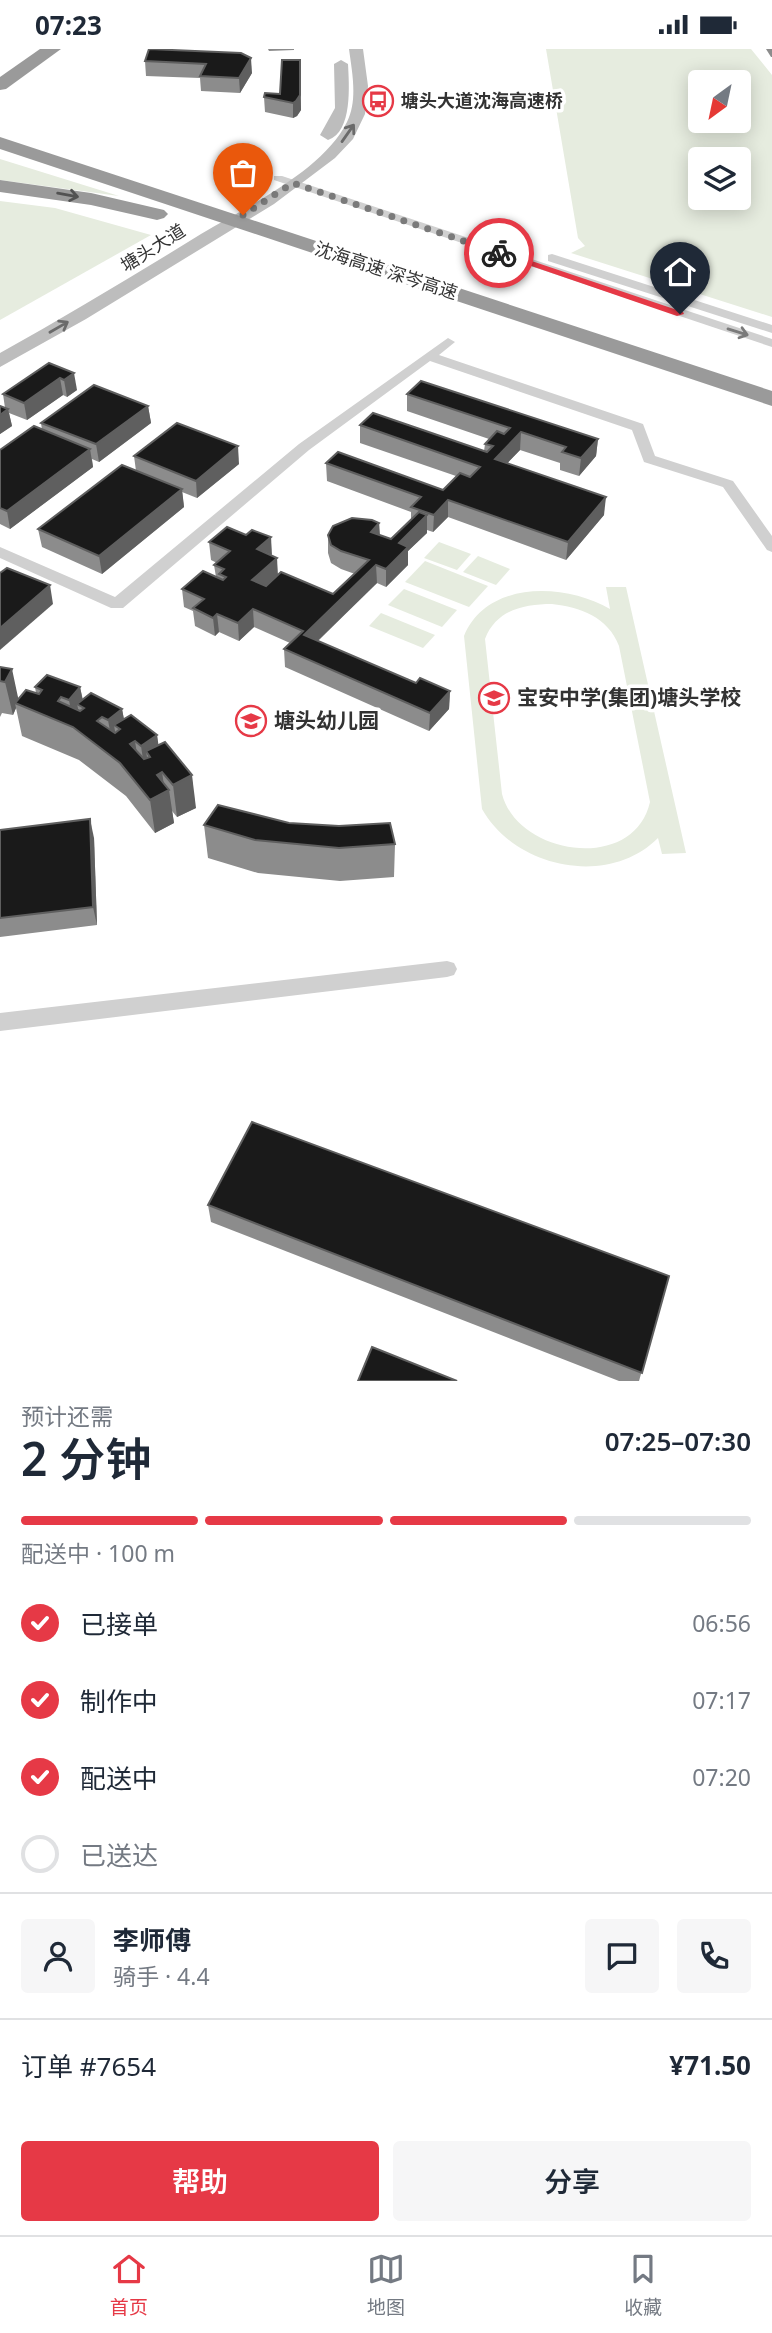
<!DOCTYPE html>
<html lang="zh">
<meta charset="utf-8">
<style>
:root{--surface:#fff;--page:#f6f6f7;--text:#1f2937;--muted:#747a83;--line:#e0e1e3;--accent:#e63946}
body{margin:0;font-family:"Noto Sans","Noto Sans SC",sans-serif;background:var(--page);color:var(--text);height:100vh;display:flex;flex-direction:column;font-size:26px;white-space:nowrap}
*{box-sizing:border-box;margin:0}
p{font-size:23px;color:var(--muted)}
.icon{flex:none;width:38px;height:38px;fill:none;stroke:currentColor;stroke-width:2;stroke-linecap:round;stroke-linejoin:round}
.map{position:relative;height:1332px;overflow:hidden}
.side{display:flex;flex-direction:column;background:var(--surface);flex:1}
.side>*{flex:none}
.needle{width:46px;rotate:213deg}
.tools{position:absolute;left:688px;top:21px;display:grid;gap:14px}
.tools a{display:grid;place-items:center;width:63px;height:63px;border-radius:7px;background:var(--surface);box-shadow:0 4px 18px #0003;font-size:35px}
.pin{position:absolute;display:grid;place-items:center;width:60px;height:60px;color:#fff;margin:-72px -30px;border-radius:50% 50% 50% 0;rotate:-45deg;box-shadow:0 0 7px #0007}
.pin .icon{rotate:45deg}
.courier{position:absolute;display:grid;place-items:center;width:70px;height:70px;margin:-35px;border:5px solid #e63946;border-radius:50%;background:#fff;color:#222;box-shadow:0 2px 9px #0007}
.overview em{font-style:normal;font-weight:600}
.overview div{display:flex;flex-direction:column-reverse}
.overview{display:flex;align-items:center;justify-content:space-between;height:119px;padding:0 21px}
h1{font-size:46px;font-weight:600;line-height:52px}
.bar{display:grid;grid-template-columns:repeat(4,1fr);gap:10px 7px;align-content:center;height:84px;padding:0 21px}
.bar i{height:9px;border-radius:5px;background:var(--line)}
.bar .current{background:var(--accent)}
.bar p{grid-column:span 4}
.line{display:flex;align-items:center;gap:18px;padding:0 21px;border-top:2px solid var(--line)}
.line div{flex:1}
.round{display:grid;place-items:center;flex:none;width:74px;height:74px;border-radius:7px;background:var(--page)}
ol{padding:0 21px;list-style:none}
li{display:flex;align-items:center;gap:21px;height:77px}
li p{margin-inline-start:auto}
li .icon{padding:7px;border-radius:50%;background:var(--accent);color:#fff;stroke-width:4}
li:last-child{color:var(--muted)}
li i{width:38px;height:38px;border:4px solid var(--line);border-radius:50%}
.primary-button{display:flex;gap:14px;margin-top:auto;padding:14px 21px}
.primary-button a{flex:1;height:80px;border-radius:7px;background:var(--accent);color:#fff;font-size:28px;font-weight:600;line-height:80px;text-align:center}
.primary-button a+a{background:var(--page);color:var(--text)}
.status{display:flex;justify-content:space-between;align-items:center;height:49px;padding:0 35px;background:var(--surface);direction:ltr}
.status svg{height:19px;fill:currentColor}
.tab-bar{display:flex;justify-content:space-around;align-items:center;height:98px;border-top:2px solid var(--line);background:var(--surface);font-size:19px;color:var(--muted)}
.tab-bar a{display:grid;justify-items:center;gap:4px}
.tab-bar .current{color:var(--accent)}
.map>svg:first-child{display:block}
</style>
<div class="status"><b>07:23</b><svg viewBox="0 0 49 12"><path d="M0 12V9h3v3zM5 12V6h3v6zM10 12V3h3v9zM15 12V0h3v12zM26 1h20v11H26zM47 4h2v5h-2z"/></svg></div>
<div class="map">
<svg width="772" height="1332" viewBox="0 0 772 1332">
<rect width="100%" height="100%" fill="#fff"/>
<g fill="#e6ecdf" fill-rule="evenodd">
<path d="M546 0H751L772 26V268L571 204 585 197 578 189ZM700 33H738V72H700ZM700 110H738V149H700Z"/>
<polygon points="0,110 119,147 0,131"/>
<polygon points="0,152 55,159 151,186 0,271"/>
<polygon points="439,493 471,505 457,521 424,509"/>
<polygon points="478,507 510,520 496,536 463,523"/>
<polygon points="425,512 488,537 469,558 405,533"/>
<path d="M606 538H626L686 804 662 805 658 789C608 839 515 819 482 760L464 587C487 531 565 534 610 560ZM552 555C580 558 608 568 619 597L650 753C634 824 518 807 502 745L485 590C496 561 524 555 552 555Z"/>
<polygon points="404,540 457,561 442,578 388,556"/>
<polygon points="381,564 435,586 423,599 369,577"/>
</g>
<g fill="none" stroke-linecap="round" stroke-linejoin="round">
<g fill="#d0d0d0" fill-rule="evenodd">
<polygon points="274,127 282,127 772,290 772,298 274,131"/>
<polygon points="552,205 772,276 772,284 548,212 548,206"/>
<polygon points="448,289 455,293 439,306 643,375 655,407 733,432 772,487 772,503 767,501 723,438 644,413 632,381 430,312 309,401 123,559 111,559 0,509 0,498 115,548 299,395"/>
<polygon points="447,912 454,914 457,920 454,926 447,928 0,982 0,964"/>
</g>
<g fill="#bdbdbd" fill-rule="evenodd">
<path d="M349 0H363L368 37 365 65 353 90 335 109 274 155 86 270 0 318V304C68 266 135 226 201 185 246 158 323 122 347 73 358 51 352 23 349 0Z"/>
<path d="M341 11 348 15C349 35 353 83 328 91L320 86 335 59 334 15Z"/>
</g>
<g fill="#9a9a9a" fill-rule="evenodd">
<polygon points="40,0 61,0 6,40 0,41 0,28"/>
<polygon points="0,88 772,342 772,357 0,100"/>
<polygon points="0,131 91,144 164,161 168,165 164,169 157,171 91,156 0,143"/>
</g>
</g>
<g fill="#8c8c8c">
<polygon points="149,0 252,24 240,44 201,42 200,29 146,27 145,12"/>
<polygon points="268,0 294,0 294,1 269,2"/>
<polygon points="766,0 772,0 772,8 771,8"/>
<polygon points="300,11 301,61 297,67 293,69 265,63 264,48 280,45"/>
<polygon points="49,314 77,341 67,348 63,346 27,371 9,364 12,377 0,385 0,357 5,359 3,345"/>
<polygon points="407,345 598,390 596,407 579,427 560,421 560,414 520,401 507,414 604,466 566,511 448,468 433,483 427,481 427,484 408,502 408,516 386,538 377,534 318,592 416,634 450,642 449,660 429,682 285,618 284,600 290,594 254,578 239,592 219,583 215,587 195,577 193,562 184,558 182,540 216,528 214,516 217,514 211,511 209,493 271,506 278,526 333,545 355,525 341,520 331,514 328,504 328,486 379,474 380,486 391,490 411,470 411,463 327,432 326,414 443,441 456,427 360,394 360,376 484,402 485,395 489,390 407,362"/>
<polygon points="148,357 151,374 99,413 92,410 93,418 10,480 0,475 0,401 42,381 41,374"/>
<polygon points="134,407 239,415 197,449 182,443 184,458 102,525 42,498 38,480 136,422"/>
<polygon points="0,618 19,650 36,644 35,638 80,638 83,651 122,660 124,670 157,686 158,696 196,759 177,768 172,762 174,774 155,784 126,747 79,711 22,687 16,659 13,666 2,664 0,668"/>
<polygon points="289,774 395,795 394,828 340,832 258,824 208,809 204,776"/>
<polygon points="0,781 94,789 97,876 0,888"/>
<polygon points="208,1156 669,1227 639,1332 619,1332 211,1173"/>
</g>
<g fill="#5f5f5f">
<polygon points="251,9 252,24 240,44 239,29"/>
<polygon points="300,11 301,61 297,67 293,69 293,54"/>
<polygon points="74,324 77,341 67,348 64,331"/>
<polygon points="60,329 63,346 27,371 24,354"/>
<polygon points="148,357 151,374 99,413 96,395"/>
<polygon points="8,360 12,377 0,385 0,366"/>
<polygon points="521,383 520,401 494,428 495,410"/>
<polygon points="598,390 596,407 579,427 581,409"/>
<polygon points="238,397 239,415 197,449 196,432"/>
<polygon points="90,400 93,418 10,480 7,462"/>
<polygon points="182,440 184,458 102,525 99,507"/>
<polygon points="606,448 604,466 566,511 568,493"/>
<polygon points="448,451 448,468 433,483 434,466"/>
<polygon points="427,466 427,484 408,502 408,516 386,538 386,520 399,494"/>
<polygon points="379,474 380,492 371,483"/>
<polygon points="271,488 272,506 257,500"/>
<polygon points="277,509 278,527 254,549 252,531"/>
<polygon points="376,516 377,534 305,604 304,586"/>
<polygon points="50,536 53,555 0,601 0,579"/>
<polygon points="253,560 254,578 239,592 238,574"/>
<polygon points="217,565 219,583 215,587 213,569"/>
<polygon points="12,620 19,653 15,654 16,659 13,666 5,633"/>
<polygon points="80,638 84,658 77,655 82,677 74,679 69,651"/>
<polygon points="450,642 449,660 429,682 430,664"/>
<polygon points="122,660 128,693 120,680 114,676 118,701 114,704 108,671"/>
<polygon points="157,686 162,719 146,702 150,727 146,730 141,697"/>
<polygon points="135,692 140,725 130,695"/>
<polygon points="162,723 165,743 169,741 174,774 155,784 150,751 157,726"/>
<polygon points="192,726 196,759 177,768 173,736"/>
<polygon points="90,770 94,789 97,876 93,858"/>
</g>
<g fill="#1a1a1a" stroke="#5f5f5f" stroke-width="2">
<polygon points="149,0 241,4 251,9 239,29 200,27 206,15 145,12"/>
<polygon points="282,11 300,11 300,46 296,52 293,54 264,48 265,44 280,45"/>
<polygon points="49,314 74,324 64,331 60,329 24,354 3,345"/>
<polygon points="421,332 598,390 581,409 562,403 566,398 521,383 495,410 606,448 568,493 448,451 434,466 411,458 421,448 326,414 338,403 443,441 460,424 470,428 480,418 360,376 373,364 487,403 493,397 485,395 497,382 504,385 510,379 407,345"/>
<polygon points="94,336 148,357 96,395 41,374"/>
<polygon points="0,357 8,360 0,366"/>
<polygon points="177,374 238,397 196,432 134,407"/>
<polygon points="34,377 90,400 7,462 0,459 0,401"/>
<polygon points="122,416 182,440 99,507 38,480"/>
<polygon points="419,463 427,466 399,494 408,498 386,520 376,516 304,586 416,634 420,629 450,642 430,664 284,600 303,582 253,560 238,574 217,565 213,569 193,559 204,550 182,540 203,522 223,531 226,528 219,525 224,520 214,516 230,502 209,493 227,478 246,486 252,481 271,488 257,500 277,509 252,531 266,537 281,523 333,545 369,511 341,502 331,496 328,486 333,477 352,469 372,471 379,474 371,483 391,490"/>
<polygon points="7,519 50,536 0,579 0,524"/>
<polygon points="0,618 12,620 5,633 0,632"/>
<polygon points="47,626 80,638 69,651 61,648 58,652 80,662 84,659 77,655 91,644 122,660 108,671 102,668 97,672 115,684 120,680 114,676 131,666 157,686 141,697 135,692 130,695 144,710 150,708 146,702 165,693 192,726 173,736 162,723 157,726 169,741 150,751 120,714 73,678 15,654 26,641 39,645 42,641 35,638"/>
<polygon points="218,756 289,774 339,777 390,774 395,795 339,799 255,791 204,776"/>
<polygon points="90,770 93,858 0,869 0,781"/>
<polygon points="252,1073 669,1227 642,1324 208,1156"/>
<polygon points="372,1298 457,1332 358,1332"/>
</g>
<defs><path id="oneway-shaft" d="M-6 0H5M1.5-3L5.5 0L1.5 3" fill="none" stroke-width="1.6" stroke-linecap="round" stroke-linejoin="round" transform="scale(1.75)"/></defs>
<g stroke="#6a6a6a">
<use href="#oneway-shaft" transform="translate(348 84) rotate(-55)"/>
<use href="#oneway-shaft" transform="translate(59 278) rotate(-30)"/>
</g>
<use stroke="#525252" href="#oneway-shaft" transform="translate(68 146) rotate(10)"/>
<use stroke="#7a7a7a" href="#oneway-shaft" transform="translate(738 283) rotate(17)"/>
<polygon fill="#e63946" points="499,201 683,263 684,265 677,267 496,205"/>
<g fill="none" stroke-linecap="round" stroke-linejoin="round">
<polyline stroke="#7a7a7a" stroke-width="7" stroke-dasharray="0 12.6" points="243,166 293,134 499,204"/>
</g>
<defs>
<g id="bus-ring" transform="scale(1.575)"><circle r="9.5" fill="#fff" stroke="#e63946" stroke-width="1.5"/><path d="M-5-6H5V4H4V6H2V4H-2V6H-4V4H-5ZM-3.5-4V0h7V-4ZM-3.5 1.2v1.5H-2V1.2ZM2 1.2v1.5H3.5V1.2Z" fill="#e63946"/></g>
<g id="school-ring" transform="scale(1.575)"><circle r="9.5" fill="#fff" stroke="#e63946" stroke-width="1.5"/><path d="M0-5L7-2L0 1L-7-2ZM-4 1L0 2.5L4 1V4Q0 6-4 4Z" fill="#e63946"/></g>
</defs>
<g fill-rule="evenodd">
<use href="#bus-ring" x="378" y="52"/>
<use href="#school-ring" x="494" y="649"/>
<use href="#school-ring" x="251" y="672"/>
</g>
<g text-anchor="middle" stroke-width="7" stroke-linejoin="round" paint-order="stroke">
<g font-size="18" font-weight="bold" fill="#333" stroke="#fff" text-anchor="start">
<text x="401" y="58">塘头大道沈海高速桥</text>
</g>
<g font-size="18" fill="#333" stroke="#fff">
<text transform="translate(153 199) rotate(-32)" y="6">塘头大道</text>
<text transform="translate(386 222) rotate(18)" y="6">沈海高速 深岑高速</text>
</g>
<g font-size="21" font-weight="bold" fill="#333" stroke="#fff" text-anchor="start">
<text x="517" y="656">宝安中学(集团)塘头学校</text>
<text x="274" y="679">塘头幼儿园</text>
</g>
</g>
</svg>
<div class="tools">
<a><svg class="needle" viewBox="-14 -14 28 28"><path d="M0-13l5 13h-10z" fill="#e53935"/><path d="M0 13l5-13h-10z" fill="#747a83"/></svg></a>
<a><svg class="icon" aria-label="layers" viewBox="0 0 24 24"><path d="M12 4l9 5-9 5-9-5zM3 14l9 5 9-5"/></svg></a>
</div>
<div class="pin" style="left:243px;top:166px;background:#ea580c"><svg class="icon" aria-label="bag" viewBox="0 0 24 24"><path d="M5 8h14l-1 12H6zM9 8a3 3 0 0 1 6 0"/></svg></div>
<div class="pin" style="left:680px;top:265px;background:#1f2937"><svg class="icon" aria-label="home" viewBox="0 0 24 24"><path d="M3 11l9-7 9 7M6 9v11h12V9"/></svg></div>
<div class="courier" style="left:499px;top:204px"><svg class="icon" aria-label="bike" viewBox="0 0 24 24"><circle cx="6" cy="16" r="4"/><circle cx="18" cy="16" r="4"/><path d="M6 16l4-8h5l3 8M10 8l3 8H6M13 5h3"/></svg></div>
</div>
<section class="side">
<div class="overview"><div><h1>2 分钟</h1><p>预计还需</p></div><em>07:25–07:30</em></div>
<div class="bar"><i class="current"></i><i class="current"></i><i class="current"></i><i></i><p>配送中 · 100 m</p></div>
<ol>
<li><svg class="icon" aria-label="check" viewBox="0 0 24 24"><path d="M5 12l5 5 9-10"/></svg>已接单<p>06:56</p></li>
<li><svg class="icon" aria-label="check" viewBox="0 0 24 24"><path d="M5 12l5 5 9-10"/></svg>制作中<p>07:17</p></li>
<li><svg class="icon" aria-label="check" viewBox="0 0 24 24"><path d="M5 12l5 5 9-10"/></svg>配送中<p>07:20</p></li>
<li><i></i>已送达</li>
</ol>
<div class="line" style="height:126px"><a class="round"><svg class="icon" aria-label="person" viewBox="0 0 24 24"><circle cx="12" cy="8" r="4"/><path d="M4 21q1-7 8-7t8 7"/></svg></a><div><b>李师傅</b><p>骑手 · 4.4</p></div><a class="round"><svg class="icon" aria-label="chat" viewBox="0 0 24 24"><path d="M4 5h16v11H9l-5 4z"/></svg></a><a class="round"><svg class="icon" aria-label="phone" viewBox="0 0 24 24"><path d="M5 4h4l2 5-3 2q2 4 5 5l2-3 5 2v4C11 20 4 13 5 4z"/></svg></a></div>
<div class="line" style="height:91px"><div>订单 #7654</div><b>¥71.50</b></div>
<div class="primary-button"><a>帮助</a><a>分享</a></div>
</section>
<nav class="tab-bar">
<a class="current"><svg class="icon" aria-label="home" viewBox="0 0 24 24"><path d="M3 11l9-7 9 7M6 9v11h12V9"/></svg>首页</a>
<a><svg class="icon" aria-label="map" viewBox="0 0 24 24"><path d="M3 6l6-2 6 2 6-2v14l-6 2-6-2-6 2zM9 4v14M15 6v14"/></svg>地图</a>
<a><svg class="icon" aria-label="saved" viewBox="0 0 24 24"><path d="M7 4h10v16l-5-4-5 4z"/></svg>收藏</a>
</nav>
